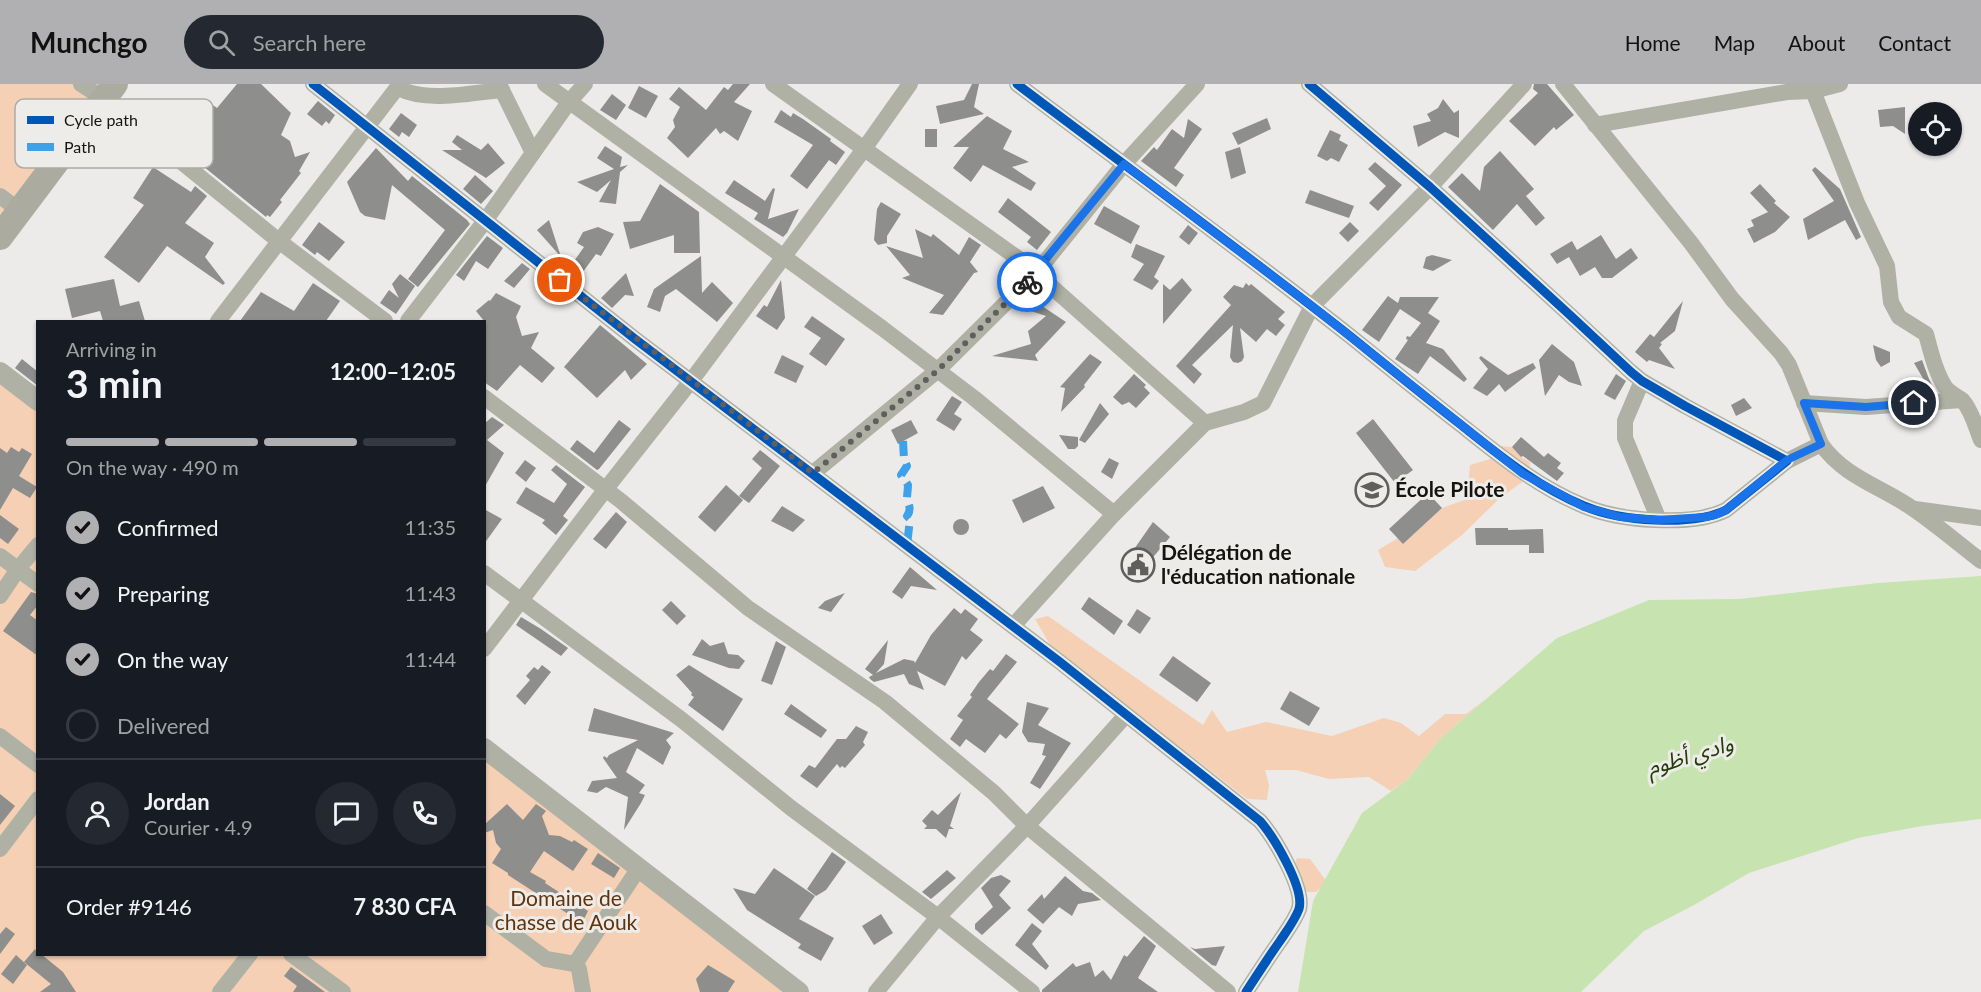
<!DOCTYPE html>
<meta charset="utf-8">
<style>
:root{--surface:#171b24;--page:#242831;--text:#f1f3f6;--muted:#9ea1a6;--line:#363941;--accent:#b0b0b2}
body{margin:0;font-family:Lato,"Noto Sans Arabic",sans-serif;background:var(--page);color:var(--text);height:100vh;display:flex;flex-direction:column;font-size:22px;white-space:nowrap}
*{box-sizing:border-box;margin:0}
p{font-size:20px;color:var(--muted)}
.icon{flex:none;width:33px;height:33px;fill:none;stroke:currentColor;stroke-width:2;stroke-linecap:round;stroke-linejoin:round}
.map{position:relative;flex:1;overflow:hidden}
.sheet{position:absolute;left:36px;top:236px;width:450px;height:636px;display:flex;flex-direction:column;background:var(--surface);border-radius:0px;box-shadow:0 2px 4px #0004}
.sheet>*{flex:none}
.fabs{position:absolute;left:1908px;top:18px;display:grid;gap:12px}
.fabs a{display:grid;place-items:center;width:54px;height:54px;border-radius:50%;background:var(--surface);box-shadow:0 2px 4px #0004;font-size:30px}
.pin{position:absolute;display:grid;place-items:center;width:51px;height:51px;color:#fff;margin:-26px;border:3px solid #fff;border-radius:50%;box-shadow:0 2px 6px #0007}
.courier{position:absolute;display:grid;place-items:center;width:60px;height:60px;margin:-30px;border:4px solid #1a73e8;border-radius:50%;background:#fff;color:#222;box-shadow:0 2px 8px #0007}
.summary em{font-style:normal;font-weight:700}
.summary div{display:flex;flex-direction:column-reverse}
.summary{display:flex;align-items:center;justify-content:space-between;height:102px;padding:0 30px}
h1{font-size:39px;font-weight:700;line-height:45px}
.bar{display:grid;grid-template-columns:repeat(4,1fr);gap:9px 6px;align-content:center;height:72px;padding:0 30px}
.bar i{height:8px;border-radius:4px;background:var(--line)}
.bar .current{background:var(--accent)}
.bar p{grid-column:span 4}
.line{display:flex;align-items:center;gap:15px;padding:0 30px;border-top:2px solid var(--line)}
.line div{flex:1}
.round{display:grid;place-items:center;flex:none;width:63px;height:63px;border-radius:32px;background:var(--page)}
ol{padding:0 30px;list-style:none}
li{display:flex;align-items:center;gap:18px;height:66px}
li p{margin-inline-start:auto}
li .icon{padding:6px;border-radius:50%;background:var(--accent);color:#111;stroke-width:4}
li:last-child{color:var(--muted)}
li i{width:33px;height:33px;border:3px solid var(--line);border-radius:50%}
header{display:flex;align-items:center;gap:36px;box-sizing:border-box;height:84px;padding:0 30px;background:var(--accent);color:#111}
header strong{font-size:28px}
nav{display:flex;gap:33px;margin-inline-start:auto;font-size:21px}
.search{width:420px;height:54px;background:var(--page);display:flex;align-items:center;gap:15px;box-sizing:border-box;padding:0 21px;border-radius:33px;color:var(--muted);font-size:22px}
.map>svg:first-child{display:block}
</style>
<header>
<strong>Munchgo</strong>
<div class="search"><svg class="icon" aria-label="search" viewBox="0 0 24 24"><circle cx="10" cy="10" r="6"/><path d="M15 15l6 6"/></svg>Search here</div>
<nav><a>Home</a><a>Map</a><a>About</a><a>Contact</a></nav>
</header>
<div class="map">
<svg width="1981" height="908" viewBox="0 0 1981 908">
<rect width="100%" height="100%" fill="#ecebe9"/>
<g fill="#f5d0b5">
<polygon points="0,0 115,0 0,155"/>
<polygon points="0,287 37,316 38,870 484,870 485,664 799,908 0,908"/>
<polygon points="1499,362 1512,363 1521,373 1530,378 1529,393 1500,414 1462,451 1415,487 1385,483 1378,466 1398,454 1403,460 1442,424 1467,415 1470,381 1490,375"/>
<polygon points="1048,532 1203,641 1212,626 1227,648 1266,638 1332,652 1384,634 1401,639 1419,652 1445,630 1466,630 1487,614 1441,654 1408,695 1391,707 1369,693 1329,695 1296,686 1265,686 1269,701 1267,716 1247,715 1189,670 1060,578 1035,535"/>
<polygon points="1297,774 1310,775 1327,798 1316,808 1307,808 1291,790"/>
</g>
<polygon fill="#c7e3b0" points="1981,492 1981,735 1922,742 1858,754 1749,789 1694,821 1644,847 1581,908 1298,908 1313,817 1362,729 1408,695 1441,654 1557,554 1649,516 1739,515 1878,499"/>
<g fill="#8e8e8c">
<polygon points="237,0 261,0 291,29 281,51 290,57 295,73 310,68 299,87 301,89 280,116 282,118 270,133 267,131 266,133 172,57 204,15 217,24"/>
<polygon points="733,0 750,0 734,18 752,27 738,57 724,47 720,50 716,44 688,74 667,54 675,43 673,36 680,23 669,15 679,3 706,26 724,3 728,6"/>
<polygon points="972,0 979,0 974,23 984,30 940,40 936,22 964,16"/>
<polygon points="1534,0 1547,0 1574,31 1556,46 1554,43 1535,62 1509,37 1538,9 1533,5"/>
<polygon points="639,2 658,12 646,34 628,24"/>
<polygon points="612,10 626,21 616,36 600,26"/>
<polygon points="1443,15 1454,29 1459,26 1459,54 1445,48 1418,63 1413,42 1431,37 1427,30 1438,24"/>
<polygon points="318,17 335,31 329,40 326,37 322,42 307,30"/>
<polygon points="1905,23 1905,50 1893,42 1880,43 1878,26"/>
<polygon points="781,26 791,33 793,29 803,35 831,55 830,57 845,68 836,81 829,76 807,105 790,92 813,61 774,38"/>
<polygon points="401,29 417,41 409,53 402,48 399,53 389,45"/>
<polygon points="987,32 1012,47 1003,65 1029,78 1012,83 1036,99 1031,107 983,81 971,98 953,84 969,63 953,63"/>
<polygon points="1267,34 1271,45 1238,61 1232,49"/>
<polygon points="1188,35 1202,45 1174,84 1184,91 1176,103 1141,77 1154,63 1157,66 1172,45 1184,54"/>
<rect x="925" y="45" width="12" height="18"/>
<polygon points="1330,46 1341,51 1339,56 1348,61 1339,78 1331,74 1327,77 1317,72"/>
<polygon points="457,51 481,66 488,59 505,79 486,94 442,66 462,66 452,58"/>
<polygon points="605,62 622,73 620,83 628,81 620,88 616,120 599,118 611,96 597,108 577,98 614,85 597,74"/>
<polygon points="1240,63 1246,89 1231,95 1225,68"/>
<polygon points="376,64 408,97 412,92 467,136 470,140 418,203 408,195 445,146 392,101 385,136 365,132 360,128 347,98"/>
<polygon points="1500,67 1534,105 1526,112 1545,134 1536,142 1517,120 1493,146 1448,103 1462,89 1480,107 1484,83"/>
<polygon points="1375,78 1402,101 1378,127 1369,119 1386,102 1368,85"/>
<polygon points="153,83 191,108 195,102 207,112 185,139 214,159 205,173 225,199 223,201 167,162 139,199 104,173 144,121 133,114"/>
<polygon points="1815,83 1840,105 1861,153 1856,156 1845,136 1808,156 1803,135 1834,117 1812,86"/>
<polygon points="475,91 493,107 481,120 463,105"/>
<polygon points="734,96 765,117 773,104 775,105 768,135 799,125 787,149 783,153 754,135 758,129 725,109"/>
<polygon points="660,100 699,128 700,169 674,169 674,151 630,165 623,138 640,137"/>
<polygon points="1760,100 1776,117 1774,119 1790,133 1775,148 1754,159 1747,145 1754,142 1751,136 1768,128 1750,109"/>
<polygon points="1310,106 1354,122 1349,134 1305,119"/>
<polygon points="1008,114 1051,148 1037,166 1027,158 1031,153 998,128"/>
<polygon points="881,118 901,130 887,152 887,159 878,161 874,156 877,125"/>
<polygon points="1104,122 1140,142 1131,160 1094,140"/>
<polygon points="549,136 561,173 537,146"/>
<polygon points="319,138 345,158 329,177 317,168 315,171 302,161"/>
<polygon points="1350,138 1359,147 1348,158 1339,149"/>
<polygon points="1188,141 1198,149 1189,161 1179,153"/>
<polygon points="598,143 614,150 601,172 596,170 577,196 567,187 584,163 577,159 583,148"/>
<polygon points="915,145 931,153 933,150 959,171 969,153 981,161 970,178 978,188 974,189 943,231 929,229 944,211 902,194 910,191 886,162 923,174"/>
<polygon points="1601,151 1616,175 1631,164 1638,174 1612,194 1602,194 1595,183 1580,192 1569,173 1557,180 1550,170 1572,157 1577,166"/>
<polygon points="487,152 503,164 488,185 476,177 464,197 456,191"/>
<polygon points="1136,160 1165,172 1154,193 1159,197 1152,206 1133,196 1144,180 1131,173"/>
<polygon points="1432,171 1452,176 1433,187 1423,184 1426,173"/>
<polygon points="701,172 702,209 712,198 733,219 717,238 676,205 665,212 660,228 647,223 654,205"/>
<polygon points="522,179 530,185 514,204 504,197"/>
<polygon points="626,189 634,212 625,211 612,224 601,214"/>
<polygon points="400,190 415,202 396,230 380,219 389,206 399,214 392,200"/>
<polygon points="1182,194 1192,206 1163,240 1163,200 1170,206"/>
<polygon points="114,195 120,222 139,217 145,237 103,237 100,227 72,234 65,205"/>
<polygon points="781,196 785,234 777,246 756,232 764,221 767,223"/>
<polygon points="313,199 340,217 326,237 240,237 261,208 294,227"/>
<polygon points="1246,199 1249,202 1251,200 1285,228 1278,235 1285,241 1276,252 1267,245 1256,258 1240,244 1244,273 1242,277 1238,279 1233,278 1230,273 1233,241 1192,281 1202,290 1194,300 1176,282 1231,221 1223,213 1234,201 1243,204"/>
<polygon points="496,209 521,222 516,233 522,252 539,248 531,264 555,284 542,299 520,281 497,307 484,298 484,237 476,227 489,216 490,217"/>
<polygon points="1388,212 1398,219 1400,213 1439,213 1428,229 1440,237 1426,259 1443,265 1467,295 1464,298 1430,272 1418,290 1395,275 1408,256 1406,255 1407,252 1410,253 1421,239 1400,225 1379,258 1362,246"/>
<polygon points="1030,214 1066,238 1035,271 1038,277 992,272 1031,260 1028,247 1046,232 1025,225 1024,216"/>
<polygon points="1683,217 1675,247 1660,259 1662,260 1659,264 1675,285 1649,276 1647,278 1635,268 1650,250 1654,253"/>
<polygon points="812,232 845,255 826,282 809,270 821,254 804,243"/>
<polygon points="600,241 647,280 631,296 625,286 597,314 564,283"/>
<polygon points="1552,260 1574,278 1582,302 1569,298 1559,291 1545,312 1539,276"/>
<polygon points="1873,261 1890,268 1890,278 1881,283 1876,276"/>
<polygon points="1090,270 1102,278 1084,301 1085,303 1061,328 1065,304 1060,303"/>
<polygon points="782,271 804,282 796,299 774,289"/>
<polygon points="1481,272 1508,291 1533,279 1536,284 1505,308 1499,300 1487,312 1473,304 1488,285 1479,274"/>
<polygon points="22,275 38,288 38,302 15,284"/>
<polygon points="1922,276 1929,295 1935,307 1931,308 1914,279"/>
<polygon points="1134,290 1146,301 1144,303 1150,309 1136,324 1129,318 1122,321 1113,313"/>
<polygon points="1616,290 1626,297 1615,316 1604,310"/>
<polygon points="952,312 962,318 954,330 962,335 954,347 936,336"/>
<polygon points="1744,314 1752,324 1736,332 1731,321"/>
<polygon points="1100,319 1109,330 1085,359 1079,356"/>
<polygon points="492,333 504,341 487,356 504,369 484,404 484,340"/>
<polygon points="1373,335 1413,386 1395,399 1356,349"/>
<polygon points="619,336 631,345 599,385 597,386 570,365 577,356 594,369"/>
<polygon points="911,336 918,349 898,360 891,346"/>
<polygon points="1059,351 1078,353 1078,362 1075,365 1068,365"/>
<polygon points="1521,353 1544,373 1548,369 1561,379 1557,384 1564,389 1557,397 1523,372 1521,373 1512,363"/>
<polygon points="11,363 19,368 22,364 32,370 19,392 37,403 30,414 13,404 0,426 0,364 7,369"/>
<polygon points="760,366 780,382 749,419 739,412 762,384 752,375"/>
<polygon points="1109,374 1119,379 1112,395 1101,388"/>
<polygon points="525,376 536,384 526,398 515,389"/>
<polygon points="556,381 585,403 563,432 568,436 556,451 542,439 545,436 516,419 526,403 554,419 567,400 551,386"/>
<polygon points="726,401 743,416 715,448 698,433"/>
<polygon points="1043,402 1055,424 1023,439 1012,416"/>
<polygon points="1428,409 1442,424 1403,460 1389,445"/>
<polygon points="782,422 805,436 793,448 771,437"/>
<polygon points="484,425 502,435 484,460"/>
<polygon points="616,428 627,438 606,465 593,455"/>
<polygon points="0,431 19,445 8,460 0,454"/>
<circle cx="961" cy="443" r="8"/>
<polygon points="1153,438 1170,453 1139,490 1123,481"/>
<polygon points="1475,444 1508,444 1508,446 1543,445 1544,469 1529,469 1529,461 1476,461"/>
<polygon points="910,483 937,506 911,502 902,515 892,508"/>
<polygon points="31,508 38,510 38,521 30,531 38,537 38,572 3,547"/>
<polygon points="845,509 831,528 818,524 825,517"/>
<polygon points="1089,513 1123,537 1114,551 1081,525"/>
<polygon points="671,517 686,532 677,541 662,526"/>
<polygon points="954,524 961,530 965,525 978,535 970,546 983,556 966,576 962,572 945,602 917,587 924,606 909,600 904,590 874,598 870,595 869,593 873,591 865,585 888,556 884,580 876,589 904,575 914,577 915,579 931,551"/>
<polygon points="1137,525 1151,534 1140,550 1127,541"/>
<polygon points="521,533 541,545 568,564 561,572 516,541"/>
<polygon points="702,555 710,562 724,558 728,570 738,571 745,577 739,585 729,584 692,571"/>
<polygon points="776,557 786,563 772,601 761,597"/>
<polygon points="1006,570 1017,578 987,615 1019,640 1006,655 1000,650 985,669 966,655 960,663 950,655 963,636 957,632 972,613 970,611 979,598 990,585 993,587"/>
<polygon points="1173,572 1211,599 1197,618 1159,591"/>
<polygon points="542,581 551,588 525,621 516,612 530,596 526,592 534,583 538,586"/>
<polygon points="689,581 743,615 723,647 688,621 694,613 691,611 692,609 676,591"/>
<polygon points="1290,607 1320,624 1309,642 1280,625"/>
<polygon points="1027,618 1049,624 1038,641 1071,659 1040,705 1030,699 1046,672 1042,671 1045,660 1028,658 1022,648"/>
<polygon points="791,620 827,646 821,654 784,630"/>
<polygon points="594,624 674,649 666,656 671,663 663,681 637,664 626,688 645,701 639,709 645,711 641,719 624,746 628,713 606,703 597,709 587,707 592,697 617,694 603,674 604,672 607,674 609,671 638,656 588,647"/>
<polygon points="856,642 868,648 863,658 865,661 845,684 842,682 840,684 837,680 817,704 800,692 809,681 815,684 837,655 846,655"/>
<polygon points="961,708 950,742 954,745 949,745 946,754 936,745 924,745 927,742 922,737 932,726 938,731"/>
<polygon points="0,710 15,722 0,741"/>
<polygon points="507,720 523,736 536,720 546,727 542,732 549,751 560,752 572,758 574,756 588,765 573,787 544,767 530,788 546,797 545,799 588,827 582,839 508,791 508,789 492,779 501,765 496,759 493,746 484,749 484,741"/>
<polygon points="832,768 846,778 826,806 816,812 807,805"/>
<polygon points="598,769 620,784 614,794 591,780"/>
<polygon points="774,784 815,812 799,835 834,854 821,877 798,864 801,860 747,826 733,804 755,810"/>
<polygon points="947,786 956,794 931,815 922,808"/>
<polygon points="1001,791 1011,797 999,811 1011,824 982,851 975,845 975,840 993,823 981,804 991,794"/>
<polygon points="1065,792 1083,807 1092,809 1101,816 1078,820 1072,832 1059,823 1043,840 1027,826 1042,810 1044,815"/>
<polygon points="881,830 893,849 874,861 862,842"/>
<polygon points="1032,839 1042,847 1032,860 1049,882 1046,886 1015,861"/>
<polygon points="6,843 15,850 0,870 0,850"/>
<polygon points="1144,852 1156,862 1138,894 1158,908 1042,908 1042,906 1073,879 1076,883 1090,878 1095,893 1103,886 1111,896 1124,871 1127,873"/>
<polygon points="1225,862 1216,882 1212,881 1190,863 1195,865"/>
<polygon points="35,865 38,870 41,870 63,888 76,908 40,908 51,900 24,878"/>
<polygon points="16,871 27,881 13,900 1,890"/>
<polygon points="708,881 735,897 728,908 700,908 696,895"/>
<polygon points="291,883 325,908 293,908 297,902 284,892"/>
</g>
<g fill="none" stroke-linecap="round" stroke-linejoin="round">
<g stroke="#b0b1a5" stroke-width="16">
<polyline points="81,0 104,15 280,158 385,237"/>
<path d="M313 0 635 255 1060 578 1260 737C1273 752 1305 804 1299 825 1295 836 1286 848 1280 857 1268 874 1257 891 1246 908"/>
<polyline points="499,0 533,69"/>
<polyline points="545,0 882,244 974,314 1114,430"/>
<polyline points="773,0 1026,180 1205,339"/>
<path d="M1017 0C1128 84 1241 166 1350 252 1386 281 1423 311 1460 340 1499 371 1536 402 1584 422 1619 437 1692 443 1726 426L1787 377 1685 322 1642 297 1631 288 1571 232 1430 103 1309 0"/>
<polyline points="1563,0 1691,159 1732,215 1781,269 1789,281 1821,360 1787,377"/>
<path d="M398 4C427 19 469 9 502 6"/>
<path d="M1813 7 1857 119 1887 182 1891 218 1899 233 1926 250C1931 268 1935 287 1945 303 1950 310 1958 312 1963 317 1972 327 1976 344 1981 356"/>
<polyline points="1595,41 1787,8 1813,7 1840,0"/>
<polyline points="0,112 20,127"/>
<polyline points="218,237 400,0"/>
<polyline points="408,237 485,137 569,18 585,0"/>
<polyline points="1642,297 1625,337 1625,354 1659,436"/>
<polyline points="484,313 621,417 748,524 885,618 994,709 1027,742 1228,908"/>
<polyline points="1804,319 1866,323 1962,316"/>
<path d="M1821 360C1845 394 1883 403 1915 426 1938 442 1959 460 1981 477"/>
<polyline points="813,389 938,286 1036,189 1124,80 1197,0"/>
<polyline points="1915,425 1981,434"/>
<polyline points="0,472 38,500"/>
<polyline points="484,489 682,636 791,724 938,833 1032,908"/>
<polyline points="0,512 18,485 38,461"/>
<polyline points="1013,542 1114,430 1205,339 1244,328 1263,319 1312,222 1430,103 1524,0"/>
<polyline points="484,565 605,406 691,297 864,65 910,0"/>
<polyline points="0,652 38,681"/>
<polyline points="0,765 38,715"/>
<polyline points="484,829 546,875 575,880 579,885 583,908"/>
<polyline points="291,870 343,908"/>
<polyline points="575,880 639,784"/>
<polyline points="220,908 250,870"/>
<polyline points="876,908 938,833 1027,742 1126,631"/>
</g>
<g stroke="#b0b1a5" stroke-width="20">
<polyline points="0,288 38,317"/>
<polyline points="484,664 799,908"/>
</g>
<polyline stroke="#abab9f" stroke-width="26" points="0,153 115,0"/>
<path stroke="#3da2ea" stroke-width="8" stroke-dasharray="15 8" stroke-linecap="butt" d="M903 357 904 375 907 382 901 391 908 401C908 405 907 410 907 415 909 422 912 425 907 432L910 435 907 461"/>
<g stroke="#edece8" stroke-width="13">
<g id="cycleway">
<path d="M313 0 635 255 1060 578 1260 737C1273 752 1305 804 1299 825 1295 836 1286 848 1280 857 1268 874 1257 891 1246 908"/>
<path d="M1017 0C1128 84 1241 166 1350 252 1386 281 1423 311 1460 340 1499 371 1536 402 1584 422 1619 437 1692 443 1726 426L1787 377 1685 322 1642 297 1631 288 1571 232 1430 103 1309 0"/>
</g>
</g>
<use href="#cycleway" stroke="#0057b8" stroke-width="9"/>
</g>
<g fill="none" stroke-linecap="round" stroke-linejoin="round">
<polyline stroke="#605f5e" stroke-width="6" stroke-dasharray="0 10.8" points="560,196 813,389 938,286 1027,198"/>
<polyline stroke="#1a73e8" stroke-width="8" points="1027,198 1124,80 1312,222 1523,390 1584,423 1620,433 1659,436 1705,433 1715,431 1726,426 1787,376 1821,360 1804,319 1866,323 1914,319"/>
</g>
<defs>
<g id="school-ring" transform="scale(1.725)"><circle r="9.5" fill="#edece8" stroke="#605f5e" stroke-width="1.5"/><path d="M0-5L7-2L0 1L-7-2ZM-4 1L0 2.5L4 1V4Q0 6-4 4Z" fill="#605f5e"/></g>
<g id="civic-ring" transform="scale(1.725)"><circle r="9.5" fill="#edece8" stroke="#605f5e" stroke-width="1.5"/><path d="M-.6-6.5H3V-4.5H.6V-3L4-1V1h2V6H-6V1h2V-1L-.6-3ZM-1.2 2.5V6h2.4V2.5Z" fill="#605f5e"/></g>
</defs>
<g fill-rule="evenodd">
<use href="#school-ring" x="1372" y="406"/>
<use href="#civic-ring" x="1138" y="481"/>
</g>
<g text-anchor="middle" stroke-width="6" stroke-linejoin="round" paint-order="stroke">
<g font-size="21" font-weight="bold" fill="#151413" stroke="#edece8" text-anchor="start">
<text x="1395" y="413">École Pilote</text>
<text x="1161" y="476">Délégation de<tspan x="1161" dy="24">l'éducation nationale</tspan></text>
</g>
<g font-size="21" fill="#61330d" stroke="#edece8">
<text x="566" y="822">Domaine de<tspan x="566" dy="24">chasse de Aouk</tspan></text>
</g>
<g font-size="22" font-style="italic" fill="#243d08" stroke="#edece8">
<text transform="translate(1690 671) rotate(-17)" y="8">وادي أظوم</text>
</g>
</g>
<rect x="15" y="15" width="198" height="69" rx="9" fill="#edece8" stroke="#acaba8" stroke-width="1.5"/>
<rect x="27" y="32" width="27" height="8" fill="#0057b8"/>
<rect x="27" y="59" width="27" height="8" fill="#3da2ea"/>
<g font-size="16" fill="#151413">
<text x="64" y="42">Cycle path</text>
<text x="64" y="69">Path</text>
</g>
</svg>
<div class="fabs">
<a><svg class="icon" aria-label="locate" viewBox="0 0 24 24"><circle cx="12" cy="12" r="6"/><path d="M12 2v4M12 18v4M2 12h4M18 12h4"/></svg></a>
</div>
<div class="pin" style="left:560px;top:196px;background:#ea580c"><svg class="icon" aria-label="bag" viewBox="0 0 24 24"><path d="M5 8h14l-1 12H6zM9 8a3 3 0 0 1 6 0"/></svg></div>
<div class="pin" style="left:1914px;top:319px;background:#1f2937"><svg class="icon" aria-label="home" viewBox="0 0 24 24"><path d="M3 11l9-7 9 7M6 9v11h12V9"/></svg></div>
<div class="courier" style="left:1027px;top:198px"><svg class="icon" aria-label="bike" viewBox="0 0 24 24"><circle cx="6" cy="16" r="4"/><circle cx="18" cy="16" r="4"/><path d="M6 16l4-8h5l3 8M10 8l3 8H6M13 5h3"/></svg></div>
<section class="sheet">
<div class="summary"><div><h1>3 min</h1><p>Arriving in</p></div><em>12:00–12:05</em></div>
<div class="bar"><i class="current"></i><i class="current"></i><i class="current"></i><i></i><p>On the way · 490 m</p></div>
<ol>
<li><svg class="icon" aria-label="check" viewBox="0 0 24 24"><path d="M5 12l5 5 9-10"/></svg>Confirmed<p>11:35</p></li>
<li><svg class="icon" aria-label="check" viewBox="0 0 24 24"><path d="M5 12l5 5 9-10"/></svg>Preparing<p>11:43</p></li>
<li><svg class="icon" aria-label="check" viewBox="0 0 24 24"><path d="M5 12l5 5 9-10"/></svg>On the way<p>11:44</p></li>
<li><i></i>Delivered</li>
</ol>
<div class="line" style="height:108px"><a class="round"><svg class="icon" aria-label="person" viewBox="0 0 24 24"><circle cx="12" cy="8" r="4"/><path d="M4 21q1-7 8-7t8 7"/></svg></a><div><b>Jordan</b><p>Courier · 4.9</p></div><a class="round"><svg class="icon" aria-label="chat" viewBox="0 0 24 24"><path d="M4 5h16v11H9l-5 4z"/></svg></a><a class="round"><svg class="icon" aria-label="phone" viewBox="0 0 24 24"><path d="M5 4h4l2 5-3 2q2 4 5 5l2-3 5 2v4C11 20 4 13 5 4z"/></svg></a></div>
<div class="line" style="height:78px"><div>Order #9146</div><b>7 830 CFA</b></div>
</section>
</div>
